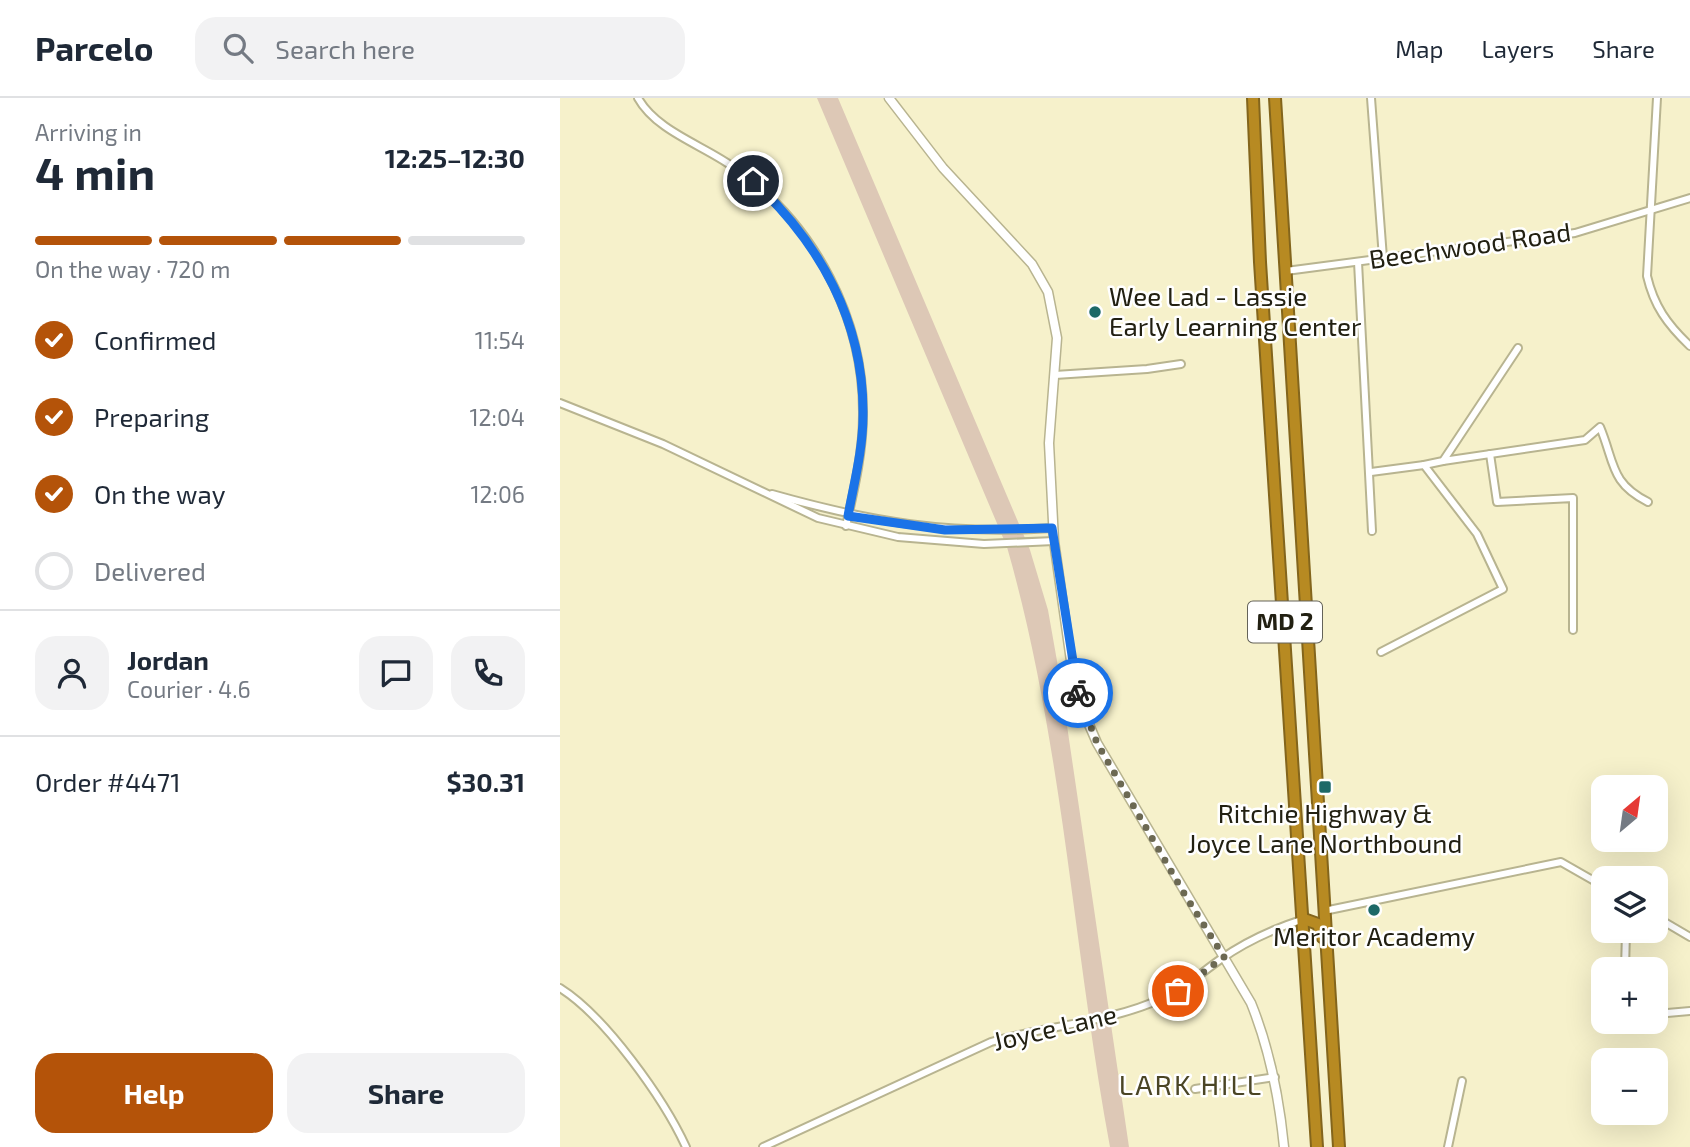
<!DOCTYPE html>
<meta charset="utf-8">
<style>
:root{--surface:#fff;--page:#f2f2f3;--text:#1f2937;--muted:#747a83;--line:#e0e1e3;--accent:#b45309}
body{margin:0;font-family:"Exo 2",sans-serif;background:var(--page);color:var(--text);height:100vh;display:flex;flex-direction:column;font-size:26px;white-space:nowrap}
*{box-sizing:border-box;margin:0}
p{font-size:23px;color:var(--muted)}
.icon{flex:none;width:38px;height:38px;fill:none;stroke:currentColor;stroke-width:2;stroke-linecap:round;stroke-linejoin:round}
.map{position:relative;flex:1;overflow:hidden}
.side{display:flex;flex-direction:column;background:var(--surface);width:560px}
.side>*{flex:none}
.needle{width:46px;rotate:29deg}
.controls{position:absolute;left:1031px;top:677px;display:grid;gap:14px}
.controls a{display:grid;place-items:center;width:77px;height:77px;border-radius:14px;background:var(--surface);box-shadow:0 7px 28px #0002;font-size:35px}
.pin{position:absolute;display:grid;place-items:center;width:60px;height:60px;color:#fff;margin:-30px;border:4px solid #fff;border-radius:50%;box-shadow:0 2px 7px #0007}
.courier{position:absolute;display:grid;place-items:center;width:70px;height:70px;margin:-35px;border:5px solid #1a73e8;border-radius:50%;background:#fff;color:#222;box-shadow:0 2px 9px #0007}
.summary em{font-style:normal;font-weight:700}
.summary div{display:flex;flex-direction:column-reverse}
.summary{display:flex;align-items:center;justify-content:space-between;height:119px;padding:0 35px}
h1{font-size:46px;font-weight:700;line-height:52px}
.bar{display:grid;grid-template-columns:repeat(4,1fr);gap:10px 7px;align-content:center;height:84px;padding:0 35px}
.bar i{height:9px;border-radius:5px;background:var(--line)}
.bar .on{background:var(--accent)}
.bar p{grid-column:span 4}
.line{display:flex;align-items:center;gap:18px;padding:0 35px;border-top:2px solid var(--line)}
.line div{flex:1}
.round{display:grid;place-items:center;flex:none;width:74px;height:74px;border-radius:21px;background:var(--page)}
ol{padding:0 35px;list-style:none}
li{display:flex;align-items:center;gap:21px;height:77px}
li p{margin-inline-start:auto}
li .icon{padding:7px;border-radius:50%;background:var(--accent);color:#fff;stroke-width:4}
li:last-child{color:var(--muted)}
li i{width:38px;height:38px;border:4px solid var(--line);border-radius:50%}
.button{display:flex;gap:14px;margin-top:auto;padding:14px 35px}
.button a{flex:1;height:80px;border-radius:21px;background:var(--accent);color:#fff;font-size:28px;font-weight:700;line-height:80px;text-align:center}
.button a+a{background:var(--page);color:var(--text)}
header{display:flex;align-items:center;gap:42px;box-sizing:border-box;height:98px;padding:0 35px;background:var(--surface);border-bottom:2px solid var(--line)}
header strong{font-size:33px}
nav{display:flex;gap:38px;margin-inline-start:auto;font-size:24px}
.search{width:490px;height:63px;background:var(--page);display:flex;align-items:center;gap:18px;box-sizing:border-box;padding:0 24px;border-radius:21px;color:var(--muted);font-size:26px}
main{display:flex;flex:1;min-height:0}
.map>svg:first-child{display:block}
</style>
<header>
<strong>Parcelo</strong>
<div class="search"><svg class="icon" aria-label="search" viewBox="0 0 24 24"><circle cx="10" cy="10" r="6"/><path d="M15 15l6 6"/></svg>Search here</div>
<nav><a>Map</a><a>Layers</a><a>Share</a></nav>
</header>
<main>
<section class="side">
<div class="summary"><div><h1>4 min</h1><p>Arriving in</p></div><em>12:25–12:30</em></div>
<div class="bar"><i class="on"></i><i class="on"></i><i class="on"></i><i></i><p>On the way · 720 m</p></div>
<ol>
<li><svg class="icon" aria-label="check" viewBox="0 0 24 24"><path d="M5 12l5 5 9-10"/></svg>Confirmed<p>11:54</p></li>
<li><svg class="icon" aria-label="check" viewBox="0 0 24 24"><path d="M5 12l5 5 9-10"/></svg>Preparing<p>12:04</p></li>
<li><svg class="icon" aria-label="check" viewBox="0 0 24 24"><path d="M5 12l5 5 9-10"/></svg>On the way<p>12:06</p></li>
<li><i></i>Delivered</li>
</ol>
<div class="line" style="height:126px"><a class="round"><svg class="icon" aria-label="person" viewBox="0 0 24 24"><circle cx="12" cy="8" r="4"/><path d="M4 21q1-7 8-7t8 7"/></svg></a><div><b>Jordan</b><p>Courier · 4.6</p></div><a class="round"><svg class="icon" aria-label="chat" viewBox="0 0 24 24"><path d="M4 5h16v11H9l-5 4z"/></svg></a><a class="round"><svg class="icon" aria-label="phone" viewBox="0 0 24 24"><path d="M5 4h4l2 5-3 2q2 4 5 5l2-3 5 2v4C11 20 4 13 5 4z"/></svg></a></div>
<div class="line" style="height:91px"><div>Order #4471</div><b>$30.31</b></div>
<div class="button"><a>Help</a><a>Share</a></div>
</section>
<div class="map">
<svg width="1130" height="1049" viewBox="0 0 1130 1049">
<rect width="100%" height="100%" fill="#f6f1cb"/>
<path fill="#ddc8b6" d="M257 0H278L470 452 488 512 500 580 569 1049H550C513 850 503 644 447 449Z"/>
<g fill="none" stroke-linecap="round" stroke-linejoin="round">
<g stroke="#b8b490" stroke-width="10">
<g id="street">
<path d="M78 0C97 34 146 48 176 71 255 127 304 221 303 317 303 354 294 392 286 428"/>
<polyline points="811,0 823,160"/>
<path d="M1097 0 1087 178C1094 208 1107 226 1130 248"/>
<polyline points="798,164 812,433"/>
<polyline points="726,173 1015,135 1130,100"/>
<polyline points="495,277 587,271 621,266"/>
<polyline points="0,305 103,346 258,420 338,439 424,446 494,443"/>
<polyline points="930,356 937,404 1013,400 1013,532"/>
<path d="M883 363 1025 342 1040 329C1055 365 1050 385 1088 404"/>
<polyline points="864,367 883,363 958,250"/>
<polyline points="811,374 864,367 917,436 943,491 821,554"/>
<path d="M212 396C311 424 389 437 492 430"/>
<polyline points="764,813 1001,764 1043,788"/>
<polyline points="1096,819 1130,839"/>
<polyline points="1065,872 1066,833"/>
<path d="M0 890C45 918 104 1001 126 1049"/>
<polyline points="1096,916 1130,913"/>
<polyline points="635,991 715,979"/>
<path d="M203 1049 431 944C488 927 549 925 603 900 625 890 642 874 661 861 685 844 716 830 744 821"/>
<polyline points="888,1049 902,983"/>
</g>
</g>
<g stroke="#b8b490" stroke-width="11">
<path id="secondary" d="M329 0 383 70 472 166 488 194 497 240 489 345 494 443 512 570 527 622 537 645 691 905C710 952 719 998 724 1049"/>
</g>
<g stroke="#83651c" stroke-width="14">
<g id="highway">
<polyline points="693,0 700,164 757,1049"/>
<polyline points="715,0 779,1049"/>
<polyline points="744,821 758,826 762,839"/>
</g>
</g>
<use href="#street" stroke="#fff" stroke-width="6"/>
<use href="#secondary" stroke="#fff" stroke-width="8"/>
<use href="#highway" stroke="#b78a22" stroke-width="10"/>
</g>
<g fill="none" stroke-linecap="round" stroke-linejoin="round">
<polyline stroke="#6c6953" stroke-width="7" stroke-dasharray="0 12.6" points="518,595 537,645 625,797 664,859 618,893"/>
<path stroke="#1a73e8" stroke-width="9" d="M193 83C260 145 304 224 303 317 303 351 294 385 288 418L385 432 492 430 518 595"/>
</g>
<g fill="#1d6967" stroke="#fff" stroke-width="2.5">
<circle cx="535" cy="214" r="7"/>
<rect x="758" y="682" width="14" height="14" rx="3.5"/>
<circle cx="814" cy="812" r="7"/>
</g>
<g text-anchor="middle" stroke-width="5" stroke-linejoin="round" paint-order="stroke">
<rect fill="#fff" stroke="#646359" stroke-width="2" x="688" y="503.5" width="74" height="41" rx="5"/>
<g font-size="24" font-weight="bold" fill="#222012">
<text x="725" y="532">MD 2</text>
</g>
<g font-size="26" fill="#222012" stroke="#fff">
<text transform="translate(910 148) rotate(-8)" y="9">Beechwood Road</text>
<text transform="translate(495 930) rotate(-13)" y="9">Joyce Lane</text>
</g>
<g font-size="26" fill="#222012" stroke="#fff">
<text x="549" y="208" text-anchor="start">Wee Lad - Lassie<tspan x="549" dy="30">Early Learning Center</tspan></text>
<text x="765" y="725">Ritchie Highway &amp;<tspan x="765" dy="30">Joyce Lane Northbound</tspan></text>
<text x="814" y="848">Meritor Academy</text>
</g>
<g font-size="28" letter-spacing="2" fill="#4a4525" stroke="#fff">
<text x="631" y="997">LARK HILL</text>
</g>
</g>
</svg>
<div class="controls">
<a><svg class="needle" viewBox="-14 -14 28 28"><path d="M0-13l5 13h-10z" fill="#e53935"/><path d="M0 13l5-13h-10z" fill="#747a83"/></svg></a>
<a><svg class="icon" aria-label="layers" viewBox="0 0 24 24"><path d="M12 4l9 5-9 5-9-5zM3 14l9 5 9-5"/></svg></a>
<a>+</a>
<a>−</a>
</div>
<div class="pin" style="left:618px;top:893px;background:#ea580c"><svg class="icon" aria-label="bag" viewBox="0 0 24 24"><path d="M5 8h14l-1 12H6zM9 8a3 3 0 0 1 6 0"/></svg></div>
<div class="pin" style="left:193px;top:83px;background:#1f2937"><svg class="icon" aria-label="home" viewBox="0 0 24 24"><path d="M3 11l9-7 9 7M6 9v11h12V9"/></svg></div>
<div class="courier" style="left:518px;top:595px"><svg class="icon" aria-label="bike" viewBox="0 0 24 24"><circle cx="6" cy="16" r="4"/><circle cx="18" cy="16" r="4"/><path d="M6 16l4-8h5l3 8M10 8l3 8H6M13 5h3"/></svg></div>
</div>
</main>
